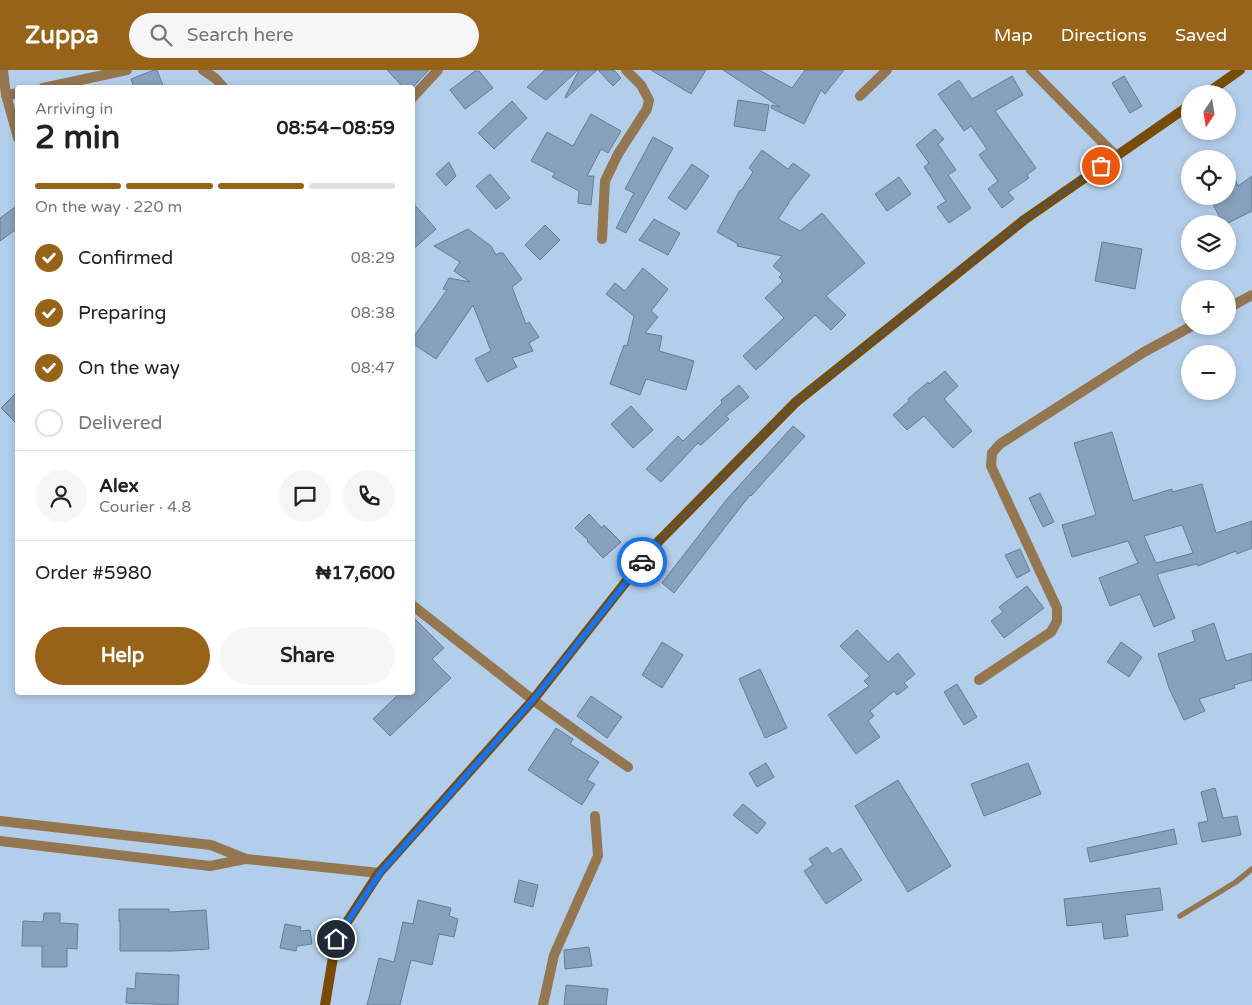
<!DOCTYPE html>
<meta charset="utf-8">
<style>
:root{--surface:#fff;--page:#f6f6f6;--text:#222;--muted:#767676;--line:#e0e0e0;--accent:#976318}
body{margin:0;font-family:"Varela Round",sans-serif;background:var(--page);color:var(--text);height:100vh;display:flex;flex-direction:column;font-size:19px;white-space:nowrap}
*{box-sizing:border-box;margin:0}
p{font-size:16px;color:var(--muted)}
.icon{flex:none;width:28px;height:28px;fill:none;stroke:currentColor;stroke-width:2;stroke-linecap:round;stroke-linejoin:round}
.map{position:relative;flex:1;overflow:hidden}
.panel{position:absolute;left:15px;top:15px;width:400px;height:610px;display:flex;flex-direction:column;background:var(--surface);border-radius:5px;box-shadow:0 2px 8px #0003}
.panel>*{flex:none}
.needle{width:32px;rotate:192deg}
.tools{position:absolute;left:1181px;top:15px;display:grid;gap:10px}
.tools a{display:grid;place-items:center;width:55px;height:55px;border-radius:50%;background:var(--surface);box-shadow:0 2px 8px #0003;font-size:25px}
.pin{position:absolute;display:grid;place-items:center;width:42px;height:42px;color:#fff;margin:-21px;border:2px solid #fff;border-radius:50%;box-shadow:0 1px 5px #0007}
.courier{position:absolute;display:grid;place-items:center;width:50px;height:50px;margin:-25px;border:4px solid #1a73e8;border-radius:50%;background:#fff;color:#222;box-shadow:0 1px 6px #0007}
.headline em{font-style:normal;font-weight:800}
.headline div{display:flex;flex-direction:column-reverse}
.headline{display:flex;align-items:center;justify-content:space-between;height:85px;padding:0 20px}
h1{font-size:32px;font-weight:800;line-height:38px}
.bar{display:grid;grid-template-columns:repeat(4,1fr);gap:8px 5px;align-content:center;height:60px;padding:0 20px}
.bar i{height:6px;border-radius:4px;background:var(--line)}
.bar .active{background:var(--accent)}
.bar p{grid-column:span 4}
.line{display:flex;align-items:center;gap:12px;padding:0 20px;border-top:1px solid var(--line)}
.line div{flex:1}
.round{display:grid;place-items:center;flex:none;width:52px;height:52px;border-radius:26px;background:var(--page)}
ol{padding:0 20px;list-style:none}
li{display:flex;align-items:center;gap:15px;height:55px}
li p{margin-inline-start:auto}
li .icon{padding:5px;border-radius:50%;background:var(--accent);color:#fff;stroke-width:4}
li:last-child{color:var(--muted)}
li i{width:28px;height:28px;border:2px solid var(--line);border-radius:50%}
.action{display:flex;gap:10px;margin-top:auto;padding:10px 20px}
.action a{flex:1;height:58px;border-radius:30px;background:var(--accent);color:#fff;font-size:20px;font-weight:800;line-height:58px;text-align:center}
.action a+a{background:var(--page);color:var(--text)}
header{display:flex;align-items:center;gap:30px;box-sizing:border-box;height:70px;padding:0 25px;background:var(--accent);color:#fff}
header strong{font-size:24px}
nav{display:flex;gap:28px;margin-inline-start:auto;font-size:18px}
.search{width:350px;height:45px;background:var(--page);display:flex;align-items:center;gap:12px;box-sizing:border-box;padding:0 18px;border-radius:28px;color:var(--muted);font-size:19px}
.map>svg:first-child{display:block}
</style>
<header>
<strong>Zuppa</strong>
<div class="search"><svg class="icon" aria-label="search" viewBox="0 0 24 24"><circle cx="10" cy="10" r="6"/><path d="M15 15l6 6"/></svg>Search here</div>
<nav><a>Map</a><a>Directions</a><a>Saved</a></nav>
</header>
<div class="map">
<svg width="1252" height="935" viewBox="0 0 1252 935">
<rect width="100%" height="100%" fill="#b3ceeb"/>
<g fill="#87a1bd" stroke="#647d97" fill-rule="evenodd">
<polygon points="154,0 157,0 164,18 134,18 131,9"/>
<polygon points="387,0 429,0 412,18 404,18"/>
<polygon points="545,0 578,0 546,30 527,17"/>
<polygon points="579,0 597,0 566,28 565,27"/>
<polygon points="598,0 614,0 621,8 613,16"/>
<polygon points="651,0 706,0 691,24"/>
<polygon points="723,0 759,0 792,18 805,0 844,0 825,24 821,20 804,54 771,38 772,35 780,37"/>
<polygon points="475,1 479,1 493,18 465,39 450,20"/>
<polygon points="1012,6 1023,25 995,41 1036,98 1027,105 1029,108 1008,122 1014,129 1002,138 988,119 998,111 979,85 987,79 971,56 964,61 938,24 959,10 972,29"/>
<polygon points="1124,6 1142,36 1130,43 1112,13"/>
<polygon points="738,30 769,35 765,61 734,56"/>
<polygon points="512,31 527,48 494,79 478,63"/>
<polygon points="591,44 621,61 608,83 601,79 587,106 594,106 591,135 578,133 579,121 552,107 555,103 531,91 547,62 573,76"/>
<polygon points="935,59 944,69 938,74 956,100 948,105 971,138 949,153 937,137 946,131 924,97 929,93 916,75"/>
<polygon points="653,67 673,78 626,163 616,158 634,123 625,119"/>
<polygon points="762,80 788,99 793,93 810,105 788,133 789,133 778,149 800,161 822,143 865,193 826,226 846,245 831,260 815,245 756,300 743,286 784,248 765,228 783,211 779,207 782,204 773,196 782,186 737,176 738,174 717,162 740,120 741,121 753,102 749,98"/>
<polygon points="449,92 456,106 446,116 436,104"/>
<polygon points="692,94 709,106 686,140 668,128"/>
<polygon points="1228,94 1238,116 1252,106 1252,141 1226,154 1223,154 1209,126 1228,126"/>
<polygon points="490,104 510,128 496,139 476,116"/>
<polygon points="899,107 911,124 887,141 875,124"/>
<polygon points="412,132 436,159 412,180"/>
<polygon points="18,135 18,158 0,171 0,148"/>
<polygon points="654,149 680,163 668,185 639,170"/>
<polygon points="545,155 560,170 540,190 525,175"/>
<polygon points="468,159 491,176 496,185 499,183 503,183 522,209 512,217 526,254 529,252 539,267 529,273 533,281 512,288 517,297 487,312 475,289 491,281 473,235 436,289 412,273 412,269 415,265 447,220 443,219 449,208 470,212 454,201 460,192 434,176"/>
<polygon points="1102,172 1142,179 1135,219 1095,211"/>
<polygon points="643,198 668,219 651,241 658,247 645,263 662,266 659,281 694,291 686,320 646,309 640,325 610,314 624,275 627,276 634,246 606,224 615,213 625,221"/>
<polygon points="945,301 958,316 944,329 972,361 953,378 924,346 907,360 893,345 909,331 908,329 928,312 929,314"/>
<polygon points="739,315 749,327 726,346 729,349 701,375 698,373 661,412 646,399 678,366 683,371 722,333 721,330"/>
<polygon points="18,321 18,355 1,338"/>
<polygon points="631,336 653,360 633,378 611,354"/>
<polygon points="793,356 805,366 751,426 750,425 674,523 662,513 727,429"/>
<path d="M1112 362 1133 431 1172 419V422L1202 414 1216 463 1252 451V478L1237 484 1236 481 1198 496 1197 494 1157 504 1175 548 1154 557 1140 524 1110 536 1099 508 1138 493 1128 471 1072 487 1062 455 1096 445 1074 373ZM1182 455 1193 483 1156 493 1144 466Z"/>
<polygon points="1040,423 1054,452 1043,457 1029,428"/>
<polygon points="589,444 602,458 604,455 621,472 603,488 587,471 588,470 575,458"/>
<polygon points="1020,479 1030,501 1017,508 1005,485"/>
<polygon points="1027,516 1044,538 1004,568 991,551 1003,542 999,537"/>
<polygon points="412,546 444,578 432,589 451,608 390,666 373,649 401,622 412,622"/>
<polygon points="1214,553 1226,591 1252,583 1252,610 1234,615 1235,618 1199,629 1205,641 1184,650 1169,618 1158,584 1195,571 1192,561"/>
<polygon points="857,560 888,592 898,583 915,604 904,613 908,617 897,625 894,621 870,641 874,646 868,651 880,667 856,684 828,645 869,616 864,611 870,606 840,576"/>
<polygon points="662,572 683,585 662,618 642,605"/>
<polygon points="1121,572 1142,587 1129,607 1107,592"/>
<polygon points="760,599 787,658 765,668 739,609"/>
<polygon points="957,614 977,647 964,655 944,622"/>
<polygon points="591,626 622,647 607,668 577,646"/>
<polygon points="556,658 573,669 570,674 599,692 587,710 595,714 582,735 528,700"/>
<polygon points="766,693 774,707 757,717 749,703"/>
<polygon points="1028,693 1041,724 984,746 971,714"/>
<polygon points="898,710 951,796 908,822 855,736"/>
<polygon points="1215,718 1223,748 1237,746 1241,765 1202,772 1198,753 1208,751 1201,722"/>
<polygon points="743,734 766,753 757,764 733,745"/>
<polygon points="1174,759 1177,774 1090,792 1087,778"/>
<polygon points="827,777 832,784 841,778 862,810 826,834 804,801 813,795 809,789"/>
<polygon points="519,810 538,815 533,837 514,832"/>
<polygon points="1160,818 1163,840 1125,845 1128,866 1104,869 1102,852 1067,856 1064,829"/>
<polygon points="418,830 451,838 449,846 458,849 454,867 439,864 432,895 411,890 400,935 367,935 379,888 394,892 403,852 413,854"/>
<polygon points="119,839 169,839 169,842 206,840 209,879 172,881 120,881 120,851 119,852"/>
<polygon points="44,843 60,843 60,853 78,854 77,879 67,878 67,897 42,897 42,876 22,876 23,851 43,852"/>
<polygon points="285,854 301,857 300,861 310,860 312,874 297,876 296,881 280,878"/>
<polygon points="589,877 592,896 565,899 564,880"/>
<polygon points="136,903 179,905 178,935 126,933 127,918 135,919"/>
<polygon points="566,915 608,919 606,935 564,935"/>
</g>
<g fill="none" stroke-linecap="round" stroke-linejoin="round">
<polyline stroke="#947651" stroke-width="5.5" points="1180,846 1236,812 1252,799"/>
<g stroke="#947651" stroke-width="10">
<polyline points="203,0 215,8 224,18"/>
<polyline points="1031,0 1116,86"/>
<polyline points="43,18 127,0"/>
<polyline points="6,25 18,23"/>
<polyline points="860,26 887,0"/>
<polyline points="412,28 438,0"/>
<polyline points="602,169 605,111 618,84 647,39 649,30 641,15 626,0"/>
<polyline points="1228,238 1252,225"/>
<polyline points="979,610 1051,562 1057,551 1057,538 991,396 992,383 1000,374 1144,282 1192,256"/>
<polyline points="533,630 583,666 628,697"/>
<polyline points="543,935 554,885 598,786 595,746"/>
</g>
<g stroke="#947651" stroke-width="10">
<polyline points="3,0 6,25 18,68"/>
<polyline points="412,535 533,630"/>
<polyline points="0,751 211,775 246,789 379,803"/>
<polyline points="0,771 210,796 245,789"/>
</g>
<g stroke="#784c04" stroke-width="10">
<polyline points="1206,24 1240,0"/>
<polyline points="325,935 336,869 379,803 533,630 654,476 796,332 1024,150 1190,35"/>
</g>
</g>
<g fill="none" stroke-linecap="round" stroke-linejoin="round">
<polyline stroke="#485869" stroke-width="5" stroke-dasharray="0 9" points="642,492 654,476 796,332 1024,150 1101,96"/>
<polyline stroke="#1a73e8" stroke-width="6" points="336,869 380,803 533,630 642,492"/>
</g>
</svg>
<div class="tools">
<a><svg class="needle" viewBox="-14 -14 28 28"><path d="M0-13l5 13h-10z" fill="#e53935"/><path d="M0 13l5-13h-10z" fill="#767676"/></svg></a>
<a><svg class="icon" aria-label="locate" viewBox="0 0 24 24"><circle cx="12" cy="12" r="6"/><path d="M12 2v4M12 18v4M2 12h4M18 12h4"/></svg></a>
<a><svg class="icon" aria-label="layers" viewBox="0 0 24 24"><path d="M12 4l9 5-9 5-9-5zM3 14l9 5 9-5"/></svg></a>
<a>+</a>
<a>−</a>
</div>
<div class="pin" style="left:1101px;top:96px;background:#ea580c"><svg class="icon" aria-label="bag" viewBox="0 0 24 24"><path d="M5 8h14l-1 12H6zM9 8a3 3 0 0 1 6 0"/></svg></div>
<div class="pin" style="left:336px;top:869px;background:#1f2937"><svg class="icon" aria-label="home" viewBox="0 0 24 24"><path d="M3 11l9-7 9 7M6 9v11h12V9"/></svg></div>
<div class="courier" style="left:642px;top:492px"><svg class="icon" aria-label="car" viewBox="0 0 24 24"><path d="M5 17H2v-5l4-1 3-4h7l3 4 3 1v5h-3M9 17h6M6 11h13"/><circle cx="7" cy="17" r="2"/><circle cx="17" cy="17" r="2"/></svg></div>
<section class="panel">
<div class="headline"><div><h1>2 min</h1><p>Arriving in</p></div><em>08:54–08:59</em></div>
<div class="bar"><i class="active"></i><i class="active"></i><i class="active"></i><i></i><p>On the way · 220 m</p></div>
<ol>
<li><svg class="icon" aria-label="check" viewBox="0 0 24 24"><path d="M5 12l5 5 9-10"/></svg>Confirmed<p>08:29</p></li>
<li><svg class="icon" aria-label="check" viewBox="0 0 24 24"><path d="M5 12l5 5 9-10"/></svg>Preparing<p>08:38</p></li>
<li><svg class="icon" aria-label="check" viewBox="0 0 24 24"><path d="M5 12l5 5 9-10"/></svg>On the way<p>08:47</p></li>
<li><i></i>Delivered</li>
</ol>
<div class="line" style="height:90px"><a class="round"><svg class="icon" aria-label="person" viewBox="0 0 24 24"><circle cx="12" cy="8" r="4"/><path d="M4 21q1-7 8-7t8 7"/></svg></a><div><b>Alex</b><p>Courier · 4.8</p></div><a class="round"><svg class="icon" aria-label="chat" viewBox="0 0 24 24"><path d="M4 5h16v11H9l-5 4z"/></svg></a><a class="round"><svg class="icon" aria-label="phone" viewBox="0 0 24 24"><path d="M5 4h4l2 5-3 2q2 4 5 5l2-3 5 2v4C11 20 4 13 5 4z"/></svg></a></div>
<div class="line" style="height:65px"><div>Order #5980</div><b>₦17,600</b></div>
<div class="action"><a>Help</a><a>Share</a></div>
</section>
</div>
